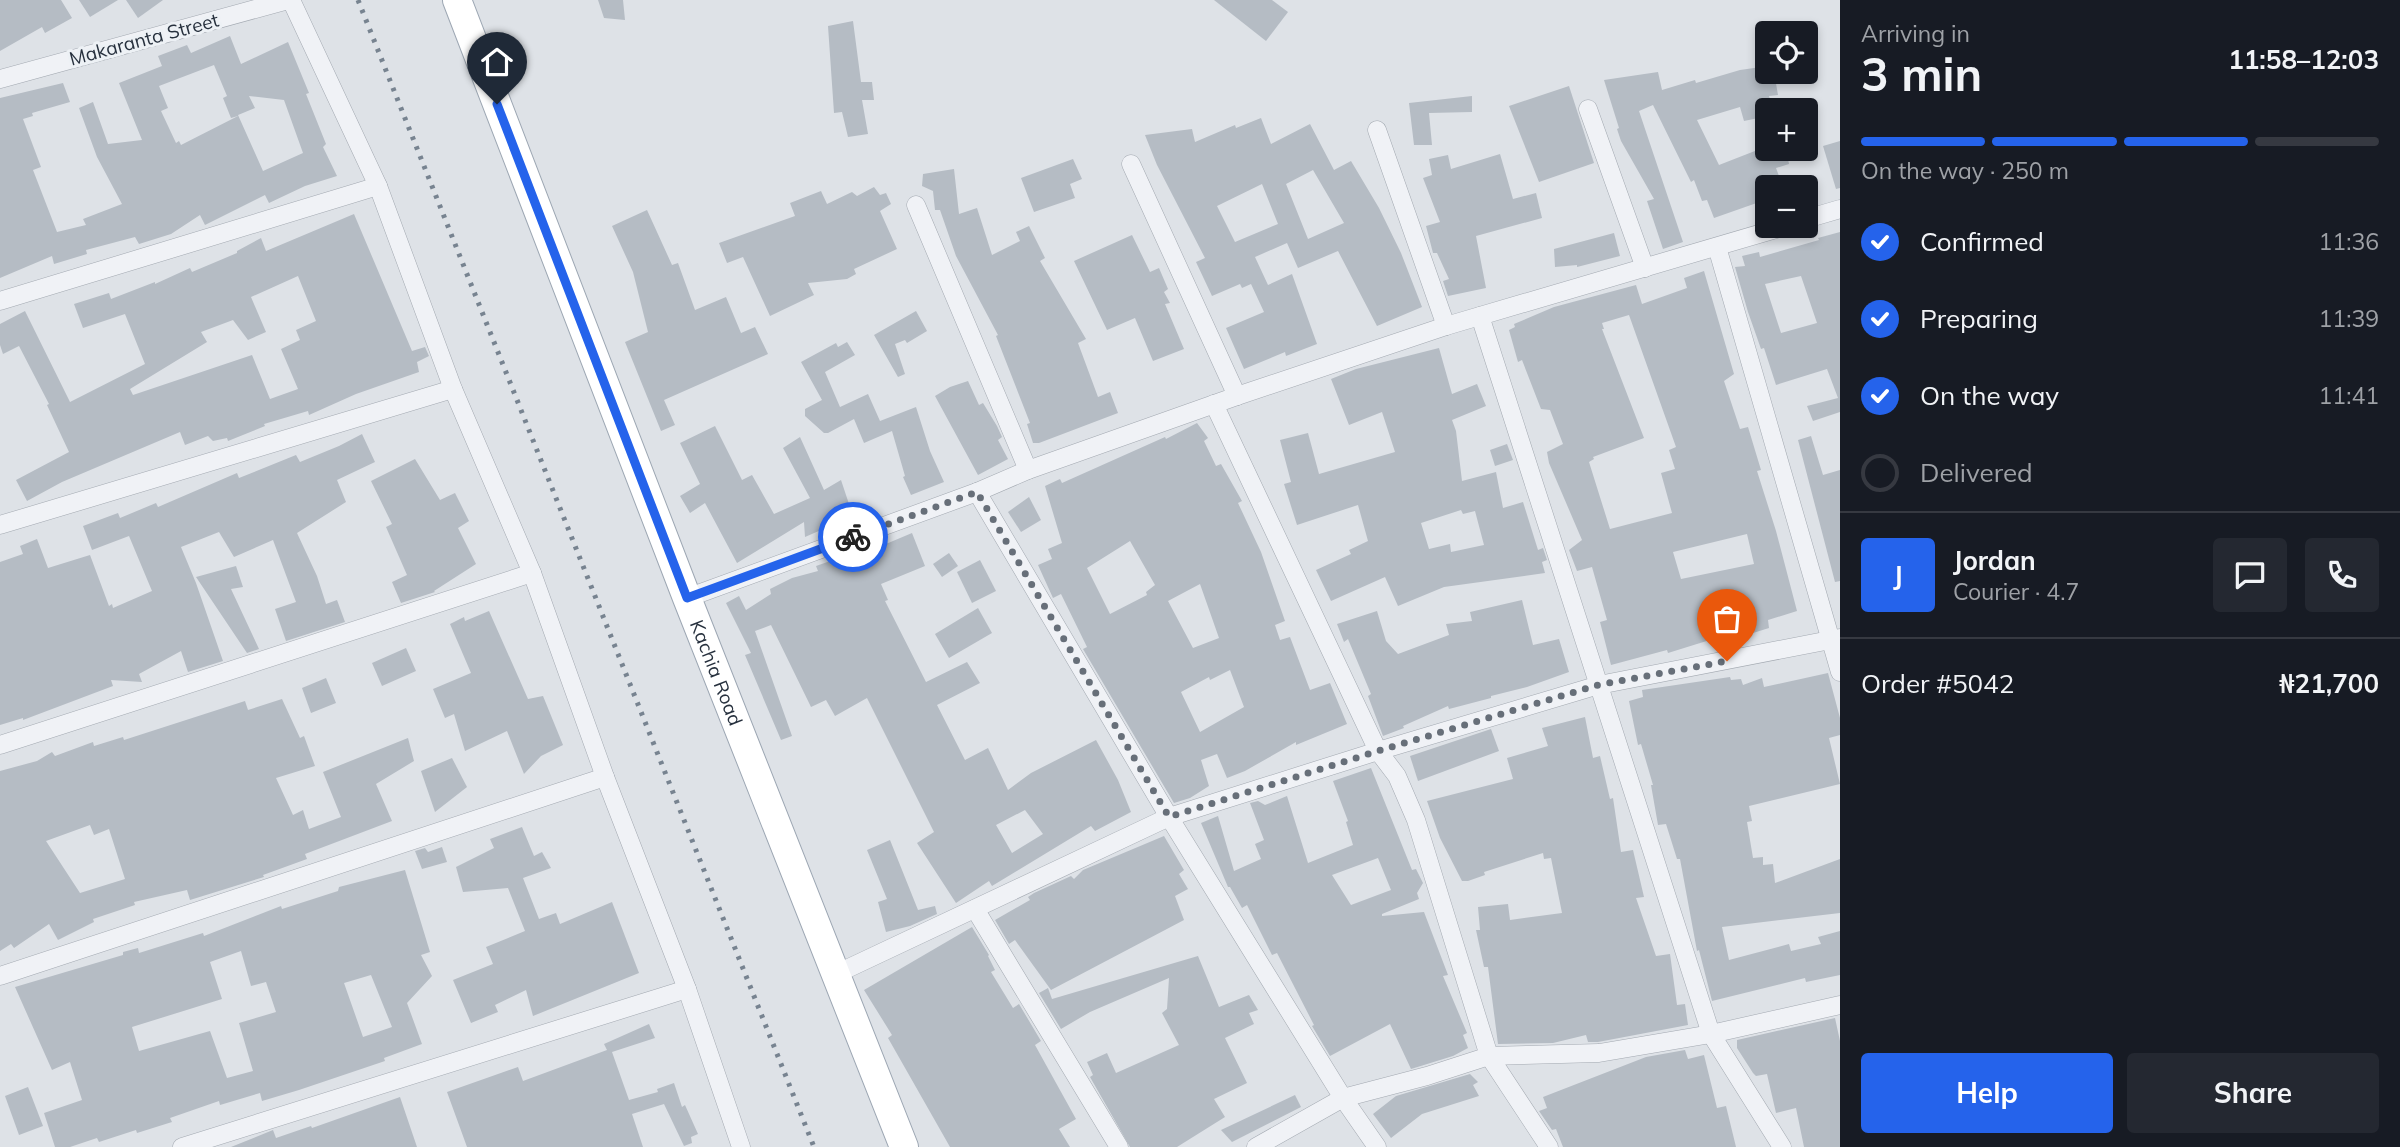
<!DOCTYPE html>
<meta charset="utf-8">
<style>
:root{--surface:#171b24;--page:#242831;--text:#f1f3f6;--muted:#9ea1a6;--line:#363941;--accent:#2563eb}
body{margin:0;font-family:Mulish,sans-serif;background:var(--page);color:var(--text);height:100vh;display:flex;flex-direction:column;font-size:26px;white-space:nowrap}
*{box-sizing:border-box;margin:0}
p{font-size:23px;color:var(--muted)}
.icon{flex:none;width:38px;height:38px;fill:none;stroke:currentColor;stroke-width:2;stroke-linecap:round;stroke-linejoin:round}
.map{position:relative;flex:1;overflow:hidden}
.panel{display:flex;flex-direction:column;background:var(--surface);width:560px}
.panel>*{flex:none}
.tools{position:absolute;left:1755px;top:21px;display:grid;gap:14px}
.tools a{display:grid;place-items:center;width:63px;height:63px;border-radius:7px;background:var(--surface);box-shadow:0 4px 10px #0003;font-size:35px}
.pin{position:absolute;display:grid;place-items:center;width:60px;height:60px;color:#fff;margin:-72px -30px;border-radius:50% 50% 50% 0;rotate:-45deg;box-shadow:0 0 7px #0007}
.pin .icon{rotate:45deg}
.courier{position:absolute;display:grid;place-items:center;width:70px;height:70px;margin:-35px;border:5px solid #2563eb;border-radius:50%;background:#fff;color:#222;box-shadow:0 2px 9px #0007}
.headline em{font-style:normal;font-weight:700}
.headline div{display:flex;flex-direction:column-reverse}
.headline{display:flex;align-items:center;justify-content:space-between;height:119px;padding:0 21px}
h1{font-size:46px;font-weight:700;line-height:52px}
.bar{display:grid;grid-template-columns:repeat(4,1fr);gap:10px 7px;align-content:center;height:84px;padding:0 21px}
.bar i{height:9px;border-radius:5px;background:var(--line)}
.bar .on{background:var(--accent)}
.bar p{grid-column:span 4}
.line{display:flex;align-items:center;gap:18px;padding:0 21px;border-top:2px solid var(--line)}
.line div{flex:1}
.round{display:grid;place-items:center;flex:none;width:74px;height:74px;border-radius:7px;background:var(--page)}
ol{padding:0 21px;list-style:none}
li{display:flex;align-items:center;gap:21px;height:77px}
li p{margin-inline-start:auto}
li .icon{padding:7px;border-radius:50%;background:var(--accent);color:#fff;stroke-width:4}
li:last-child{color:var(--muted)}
li i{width:38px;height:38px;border:4px solid var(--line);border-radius:50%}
.cta{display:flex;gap:14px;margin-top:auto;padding:14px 21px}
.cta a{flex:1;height:80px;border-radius:7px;background:var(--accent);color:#fff;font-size:28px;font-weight:700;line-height:80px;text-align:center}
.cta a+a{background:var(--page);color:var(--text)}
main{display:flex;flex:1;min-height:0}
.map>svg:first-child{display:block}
</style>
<main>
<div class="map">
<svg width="1840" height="1147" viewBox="0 0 1840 1147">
<rect width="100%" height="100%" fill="#dee2e7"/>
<g fill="#b5bcc4" fill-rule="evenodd">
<polygon points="0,0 61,0 72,18 45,33 42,27 0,51"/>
<polygon points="79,0 118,0 90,17"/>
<polygon points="126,0 163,0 138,18"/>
<polygon points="598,0 623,0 625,20 604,18"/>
<polygon points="1214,0 1272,0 1288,12 1266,41"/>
<polygon points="853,21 861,82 872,82 874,100 862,100 868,134 848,137 842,112 834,113 828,26"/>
<path d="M230 36 241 64 288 42 309 93 306 94 326 144 323 147 337 176 305 186 269 203 265 195 205 225 200 215 171 234 139 244 135 237 86 250 87 254 54 264 52 256 0 278V98L63 83 70 102 32 113 33 116 23 119 41 167 33 170 57 232 86 225 83 219 122 204 97 157 79 108 93 102 108 144 142 140 119 83 162 66 158 56 187 45 191 53ZM214 65 227 96 223 98 231 118 238 116 181 145 179 141 176 143 161 111 168 108 159 86ZM249 96 284 100 303 153 263 171 238 115 255 108Z"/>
<polygon points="1768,66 1768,72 1774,72 1778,95 1769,96 1773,110 1768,110 1768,116 1744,121 1740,107 1697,120 1719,165 1760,149 1786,149 1789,164 1776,168 1783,187 1768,187 1768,199 1714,218 1707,200 1702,201 1694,180 1691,182 1653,105 1639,111 1683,242 1663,249 1647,201 1654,199 1621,141 1617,129 1619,128 1604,80 1658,72 1662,90 1695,80 1696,83 1740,70"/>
<polygon points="1569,86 1594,163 1539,182 1509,106"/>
<polygon points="1472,96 1472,112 1429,113 1432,145 1414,145 1409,103"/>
<path d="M1261 118 1271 144 1310 124 1334 170 1351 161 1379 208 1401 253 1422 307 1377 326 1338 251 1298 268 1287 243 1255 257 1268 285 1292 274 1317 344 1286 356 1285 352 1244 369 1226 328 1264 312 1251 284 1242 288 1240 284 1212 296 1196 262 1205 258 1157 165 1145 135 1192 129 1195 142 1235 125 1236 128ZM1313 170 1344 223 1308 239 1286 184ZM1262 184 1278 224 1235 242 1217 206Z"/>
<polygon points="1840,141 1840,188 1836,189 1823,146"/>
<polygon points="1500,154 1513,199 1536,193 1542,218 1476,236 1486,288 1448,296 1443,281 1449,279 1437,253 1433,253 1426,226 1440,222 1423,178 1432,175 1429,159 1448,155 1451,169"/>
<polygon points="1073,159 1082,179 1070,184 1075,198 1034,212 1021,178"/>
<polygon points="954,169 959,214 977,208 992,255 1020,241 1016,232 1029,226 1045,258 1040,261 1086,339 1078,343 1098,397 1110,392 1118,413 1039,443 1033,443 1027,424 1030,423 996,336 998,335 956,256 940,210 935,210 933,191 922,186 923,174"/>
<polygon points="874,187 880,195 886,193 891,204 880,211 897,249 854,269 856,274 847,279 808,283 814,295 770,316 743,257 727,263 719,243 795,216 790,203 821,191 827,204 852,192 857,196"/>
<polygon points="647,210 672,265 678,263 695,310 726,297 741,333 755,327 768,354 664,400 675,425 661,431 625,342 648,332 633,272 612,226"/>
<path d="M354 214 412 351 425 347 429 356 417 362 419 372 356 394 309 415 308 411 264 424 265 426 228 441 227 438 213 441 208 436 185 445 180 432 62 482 27 501 16 480 69 452 47 405 49 404 19 346 3 354 0 345V324L25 311 70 402 145 364 125 314 83 328 74 304 109 293 111 299 155 282V284L190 268 192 272 237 253V251L261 238 266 251ZM298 276 316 321 296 330 300 340 281 349 298 389 270 399 252 355 133 395 130 389 207 342 201 332 233 320 248 340 266 332 251 297Z"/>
<path d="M1840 232V412L1813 421 1807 406 1838 398 1827 369 1776 385 1764 348 1761 349 1748 312 1735 267 1745 266 1742 256 1759 252 1760 257 1819 240 1818 238ZM1801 276 1817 323 1781 333 1765 284Z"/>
<polygon points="1614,233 1620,256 1577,267 1577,265 1555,267 1554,249"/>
<polygon points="1132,235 1150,272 1159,268 1168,289 1164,292 1170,303 1165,304 1184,349 1153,361 1135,318 1107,330 1074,261"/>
<path d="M1704 271 1734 374 1724 381 1740 429 1748 427 1761 470 1757 471 1776 531 1797 611 1768 620 1769 628 1721 643H1714L1713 639 1668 653 1667 650 1611 665 1600 622 1607 620 1592 567 1577 571 1569 550 1582 540 1549 463 1547 452 1563 444 1550 410 1541 409 1522 360 1518 362 1509 330 1515 327 1514 324 1554 307 1636 285 1642 304 1687 288 1684 278ZM1629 315 1676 447 1669 450 1675 469 1661 473 1672 513 1610 529 1589 462 1594 459 1593 457 1644 438 1602 329H1604L1602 323ZM1747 534 1754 564 1681 579 1673 552Z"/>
<polygon points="916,311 927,331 907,343 905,340 895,344 905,374 898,377 874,335"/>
<polygon points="847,342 855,355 825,372 840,407 868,394 880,421 916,407 930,451 944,482 911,495 903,477 905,476 892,431 864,443 854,419 828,433 824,433 805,416 805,409 822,400 801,362 836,343 838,347"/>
<path d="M1439 348 1452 394 1477 384 1486 406 1452 420 1456 431 1462 481 1496 472 1503 508 1523 502 1538 550 1543 548 1547 560 1542 562 1545 573 1444 587 1398 606 1385 577 1331 601 1316 570 1351 554 1349 550 1368 541 1358 505 1297 525 1284 484 1291 482 1280 440 1308 433 1319 474 1395 452 1382 412 1349 425 1331 379 1356 369ZM1461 510 1463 514 1475 511 1484 545 1451 552 1450 544 1429 549 1421 523Z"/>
<polygon points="968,381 979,405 983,403 997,426 1002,437 998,440 1008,459 978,475 935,396 950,387"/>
<path d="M1197 423 1208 438 1204 441 1216 466 1221 464 1242 501 1238 503 1261 552 1285 621 1275 625 1280 640 1290 637 1310 690 1330 683 1347 724 1296 745V742L1245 771 1227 778 1217 754 1201 760 1209 786 1190 798 1174 803 1083 649 1087 647 1061 594 1053 598 1038 565 1052 559 1048 549 1062 543 1045 486 1060 479 1062 483 1165 437 1166 439ZM1130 541 1155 585 1146 592 1147 595 1110 614 1087 568ZM1200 584 1219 638 1193 648 1168 601ZM1230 670 1244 707 1200 732 1181 692 1209 677 1210 680Z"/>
<polygon points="715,426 742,480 752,475 774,514 810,498 783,448 800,437 824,490 841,480 853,516 805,537 804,522 737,563 705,503 690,513 680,496 700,484 680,443"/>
<polygon points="362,434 375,462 337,480 346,502 297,533 317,576 326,604 337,600 345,622 286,641 275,609 296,602 273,540 234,557 219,532 181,547 196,583 223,661 188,672 181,651 139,674 142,682 111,680 113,686 23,720 23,718 0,725 0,562 23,554 20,546 37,539 48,568 90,555 109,606 112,604 113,608 152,591 129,536 92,550 83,526 118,513 120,518 156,503 158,507 237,473 239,478 296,455 300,462 339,446"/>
<polygon points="1811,436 1823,475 1840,470 1840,581 1835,582 1798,440"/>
<polygon points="1507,444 1513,460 1495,466 1490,450"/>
<polygon points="415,459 440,500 455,493 469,521 458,528 476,564 434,591 435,592 401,603 392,582 407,575 386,527 392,524 371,481"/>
<polygon points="1029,497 1041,520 1021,532 1008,512"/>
<path d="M912 533 925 566 881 584 888 600 885 601 926 682 967 662 980 683 937 705 965 760 988 748 1008 790 1031 773 1096 740 1118 780 1131 812 1095 831 1091 826 992 886 989 881 956 903 917 843 934 832 867 698 835 716 826 700 811 707 771 625 755 631 792 736 781 740 745 655 751 653 726 603 739 596 746 610 771 594 770 589 792 578 818 571 816 566 853 553 855 557ZM1025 810 1043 834 1012 853 996 825Z"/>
<polygon points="949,553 958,566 942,577 933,564"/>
<polygon points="980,560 996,591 972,603 957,572"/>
<polygon points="236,566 243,587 231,589 259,649 247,653 196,577"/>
<polygon points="1522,600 1533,645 1559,639 1569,672 1527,687 1491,696 1491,698 1449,709 1448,706 1403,726 1404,728 1383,736 1368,696 1371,694 1348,639 1344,642 1337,624 1377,611 1386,641 1398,654 1449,635 1446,624 1472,621 1470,612"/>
<polygon points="978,608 992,633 949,658 935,634"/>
<polygon points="489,611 528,699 543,696 563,745 541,756 524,774 507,731 465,751 454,714 445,718 433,689 471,673 450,624 464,617 465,621"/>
<polygon points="406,648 416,671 382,686 372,663"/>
<polygon points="1828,673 1840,718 1840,735 1829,738 1840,784 1749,806 1752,821 1747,822 1753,858 1763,857 1763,865 1773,864 1775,883 1840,859 1840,913 1722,927 1729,960 1789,944 1791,951 1821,944 1818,937 1840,931 1840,975 1806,982 1805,978 1712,1001 1699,950 1697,951 1680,859 1677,859 1666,824 1658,825 1651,785 1653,785 1641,744 1638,745 1629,701 1643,697 1642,690 1730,677 1731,680 1741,679 1743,685 1762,678 1764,687"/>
<polygon points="326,678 336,703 311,713 302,688"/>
<path d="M282 699 300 738 304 736 315 766 276 778 293 815 303 810 309 829 341 817 323 772 408 738 414 761 376 784 392 821 305 854 307 859 263 875 264 877 190 900 187 890 134 902 135 905 93 919 94 922 58 940 49 924 14 948 11 944 0 951V771L37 761 52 752 55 756 93 742 94 746 123 737 124 740 245 701 248 710ZM90 825 94 835 109 829 125 879 80 893 46 841Z"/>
<polygon points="1585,717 1593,758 1600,756 1610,799 1613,798 1621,852 1633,850 1644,897 1636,898 1656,956 1670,954 1677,1005 1685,1004 1688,1025 1598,1042 1588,1042 1586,1035 1553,1043 1498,1044 1488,967 1484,967 1476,930 1480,930 1478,907 1508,904 1510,920 1562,913 1551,858 1544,859 1543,853 1484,872 1485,875 1468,881 1462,881 1440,838 1427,801 1513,779 1507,758 1548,746 1542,728"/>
<polygon points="1491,729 1499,751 1418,781 1410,756"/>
<polygon points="452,758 467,787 435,812 421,771"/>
<path d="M1371 768 1412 870 1416 869 1423 883 1417 893 1419 899 1382 914V916L1424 912 1448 975 1443 976 1467 1033 1463 1035 1468 1048 1453 1056 1411 1069 1390 1024 1330 1056 1312 1026 1314 1025 1277 953 1272 955 1247 905 1242 908 1230 887H1228L1201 823 1218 816 1234 871 1261 859 1255 844 1264 840 1250 803 1258 801 1265 805 1287 796 1308 863 1353 845 1346 822 1348 821 1333 781ZM1378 858 1391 890 1351 905 1332 875Z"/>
<polygon points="522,827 534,856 542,852 551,868 523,878 539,919 556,913 560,924 612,902 639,973 533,1016 526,990 495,1005 498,1012 471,1023 453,980 493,964 486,947 525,931 508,888 463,892 456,867 494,848 490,839"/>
<polygon points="1164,836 1184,870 1179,874 1188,889 1175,896 1184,920 1051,990 1015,940 1009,944 995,920 1030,900 1028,897 1034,893 1071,876 1074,879 1083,870"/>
<polygon points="890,840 918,910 935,906 937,914 910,926 886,932 878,902 887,899 867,850"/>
<polygon points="442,847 447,862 422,869 415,851 425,848 428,852"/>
<path d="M405 870 430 952 421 955 432 976 407 1003 422 1044 384 1058 385 1061 299 1090 262 1101 260 1093 220 1105 219 1101 170 1118 172 1122 137 1133 136 1130 99 1142 97 1138 70 1147H55L44 1113 82 1100 70 1062 52 1070 15 987 123 955V952L138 948 139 953 203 933 204 936 281 906 282 909 338 891 339 887ZM241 951 251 986 266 982 276 1012 239 1023 253 1071 227 1078 210 1031 139 1051 132 1027 222 999 210 962ZM371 975 392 1027 363 1037 344 983Z"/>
<polygon points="972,927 989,955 988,956 995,970 991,972 1013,1008 1019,1004 1041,1041 1035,1045 1076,1119 1059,1129 1070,1147 950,1147 888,1038 892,1035 864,990"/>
<polygon points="1198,956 1219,1007 1249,995 1258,1010 1249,1013 1254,1024 1225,1038 1247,1083 1214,1099 1225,1117 1177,1147 1130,1147 1090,1077 1093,1075 1087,1062 1107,1053 1116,1073 1179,1045 1162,1013 1167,1009 1169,978 1090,1012 1061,1029 1039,993 1048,988 1052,999"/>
<polygon points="1835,1018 1840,1041 1840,1147 1804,1147 1796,1108 1776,1113 1767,1074 1756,1076 1753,1073 1737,1048 1737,1040"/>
<polygon points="649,1024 655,1038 612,1052 629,1100 658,1092 657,1089 674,1083 682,1107 685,1105 698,1134 691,1137 692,1143 684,1146 664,1104 632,1114 643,1147 467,1147 447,1092 518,1067 523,1081 607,1050 604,1044"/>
<polygon points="1685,1050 1688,1059 1704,1055 1717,1108 1726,1106 1736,1147 1563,1147 1556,1129 1552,1130 1539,1111 1547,1108 1543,1097 1646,1057"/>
<polygon points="1470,1074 1478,1082 1473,1085 1479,1096 1422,1114 1391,1138 1373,1114 1396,1096"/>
<polygon points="28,1087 43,1126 19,1135 5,1096"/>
<polygon points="1295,1095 1301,1107 1232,1142 1221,1130"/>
<polygon points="400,1097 417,1147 231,1147 273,1130 276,1138 311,1126 312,1128"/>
</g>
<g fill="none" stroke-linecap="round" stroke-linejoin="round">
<g stroke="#a3a9b1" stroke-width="19">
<g id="minor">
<polyline points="291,0 378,186 453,389 532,573 605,777 687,989 741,1147"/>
<polyline points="0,79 288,0"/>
<polyline points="1588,109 1645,268"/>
<polyline points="1377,130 1446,326"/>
<polyline points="1131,164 1237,396"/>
<polyline points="916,205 1028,470"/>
<polyline points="1806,219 1840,209"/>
<polyline points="1717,247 1840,672"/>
<polyline points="0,301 378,186"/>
<polyline points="1480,316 1711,1034 1782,1147"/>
<polyline points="1214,404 1378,751 1397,776 1416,820 1489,1056 1549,1147"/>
<polyline points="977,492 1169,817 1343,1098 1377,1147"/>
<polyline points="0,525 453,389"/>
<polyline points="687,598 977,492 1028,470 1237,396 1446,326 1786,226"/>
<polyline points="0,745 532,573"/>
<polyline points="975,909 1119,1147"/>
<polyline points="836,974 1169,817 1378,751 1599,685 1840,638"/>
<polyline points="0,976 605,777"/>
<polyline points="182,1147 687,989"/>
<polyline points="1256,1147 1343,1098 1427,1076 1489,1056 1599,1053 1711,1034 1840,1005"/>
</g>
</g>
<g stroke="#9da7b3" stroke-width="30">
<g id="primary">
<path id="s1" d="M457 0 687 598 904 1147"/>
</g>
</g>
<use href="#minor" stroke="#f0f2f6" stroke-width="18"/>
<use href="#primary" stroke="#fff" stroke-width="28"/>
<polyline stroke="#778390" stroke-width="5" stroke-dasharray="3.5 7" stroke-linecap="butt" points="358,0 814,1147"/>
</g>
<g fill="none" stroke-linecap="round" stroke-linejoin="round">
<polyline stroke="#676f79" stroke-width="7" stroke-dasharray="0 12.6" points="853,537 977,492 1169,817 1378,751 1598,685 1727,661"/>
<polyline stroke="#2563eb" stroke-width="9" points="497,104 687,598 853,537"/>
</g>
<g text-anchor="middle" stroke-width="6" stroke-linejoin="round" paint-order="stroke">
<g font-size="19" fill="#27313e" stroke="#edf1f5">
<text transform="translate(144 39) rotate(-15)" y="7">Makaranta Street</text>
<text dy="7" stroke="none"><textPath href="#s1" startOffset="721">Kachia Road</textPath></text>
</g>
</g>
</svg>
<div class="tools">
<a><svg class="icon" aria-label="locate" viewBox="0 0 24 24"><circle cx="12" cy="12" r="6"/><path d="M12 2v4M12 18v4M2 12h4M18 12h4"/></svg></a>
<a>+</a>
<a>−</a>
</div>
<div class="pin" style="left:1727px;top:661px;background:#ea580c"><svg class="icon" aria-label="bag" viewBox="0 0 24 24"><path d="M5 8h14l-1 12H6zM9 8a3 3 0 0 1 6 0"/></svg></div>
<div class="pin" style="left:497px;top:104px;background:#1f2937"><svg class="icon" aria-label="home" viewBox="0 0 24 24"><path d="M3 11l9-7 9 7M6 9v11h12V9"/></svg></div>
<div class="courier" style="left:853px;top:537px"><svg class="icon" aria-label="bike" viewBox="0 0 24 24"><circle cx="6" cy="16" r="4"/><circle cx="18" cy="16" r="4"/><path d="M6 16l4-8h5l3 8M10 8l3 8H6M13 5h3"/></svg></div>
</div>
<section class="panel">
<div class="headline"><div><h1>3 min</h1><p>Arriving in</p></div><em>11:58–12:03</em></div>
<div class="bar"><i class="on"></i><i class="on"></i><i class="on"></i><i></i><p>On the way · 250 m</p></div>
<ol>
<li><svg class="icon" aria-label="check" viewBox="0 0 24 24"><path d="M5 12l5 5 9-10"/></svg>Confirmed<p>11:36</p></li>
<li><svg class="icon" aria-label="check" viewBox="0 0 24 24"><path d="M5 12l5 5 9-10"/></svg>Preparing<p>11:39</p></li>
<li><svg class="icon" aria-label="check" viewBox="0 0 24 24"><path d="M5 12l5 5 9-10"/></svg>On the way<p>11:41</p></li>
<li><i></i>Delivered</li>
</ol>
<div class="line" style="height:126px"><b class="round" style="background:var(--accent);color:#fff">J</b><div><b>Jordan</b><p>Courier · 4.7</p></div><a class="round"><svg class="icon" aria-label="chat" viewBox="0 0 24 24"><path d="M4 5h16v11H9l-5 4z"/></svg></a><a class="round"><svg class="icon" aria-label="phone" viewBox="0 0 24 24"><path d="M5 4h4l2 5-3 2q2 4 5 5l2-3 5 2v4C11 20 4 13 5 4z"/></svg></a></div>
<div class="line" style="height:91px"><div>Order #5042</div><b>₦21,700</b></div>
<div class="cta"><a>Help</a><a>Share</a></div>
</section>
</main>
